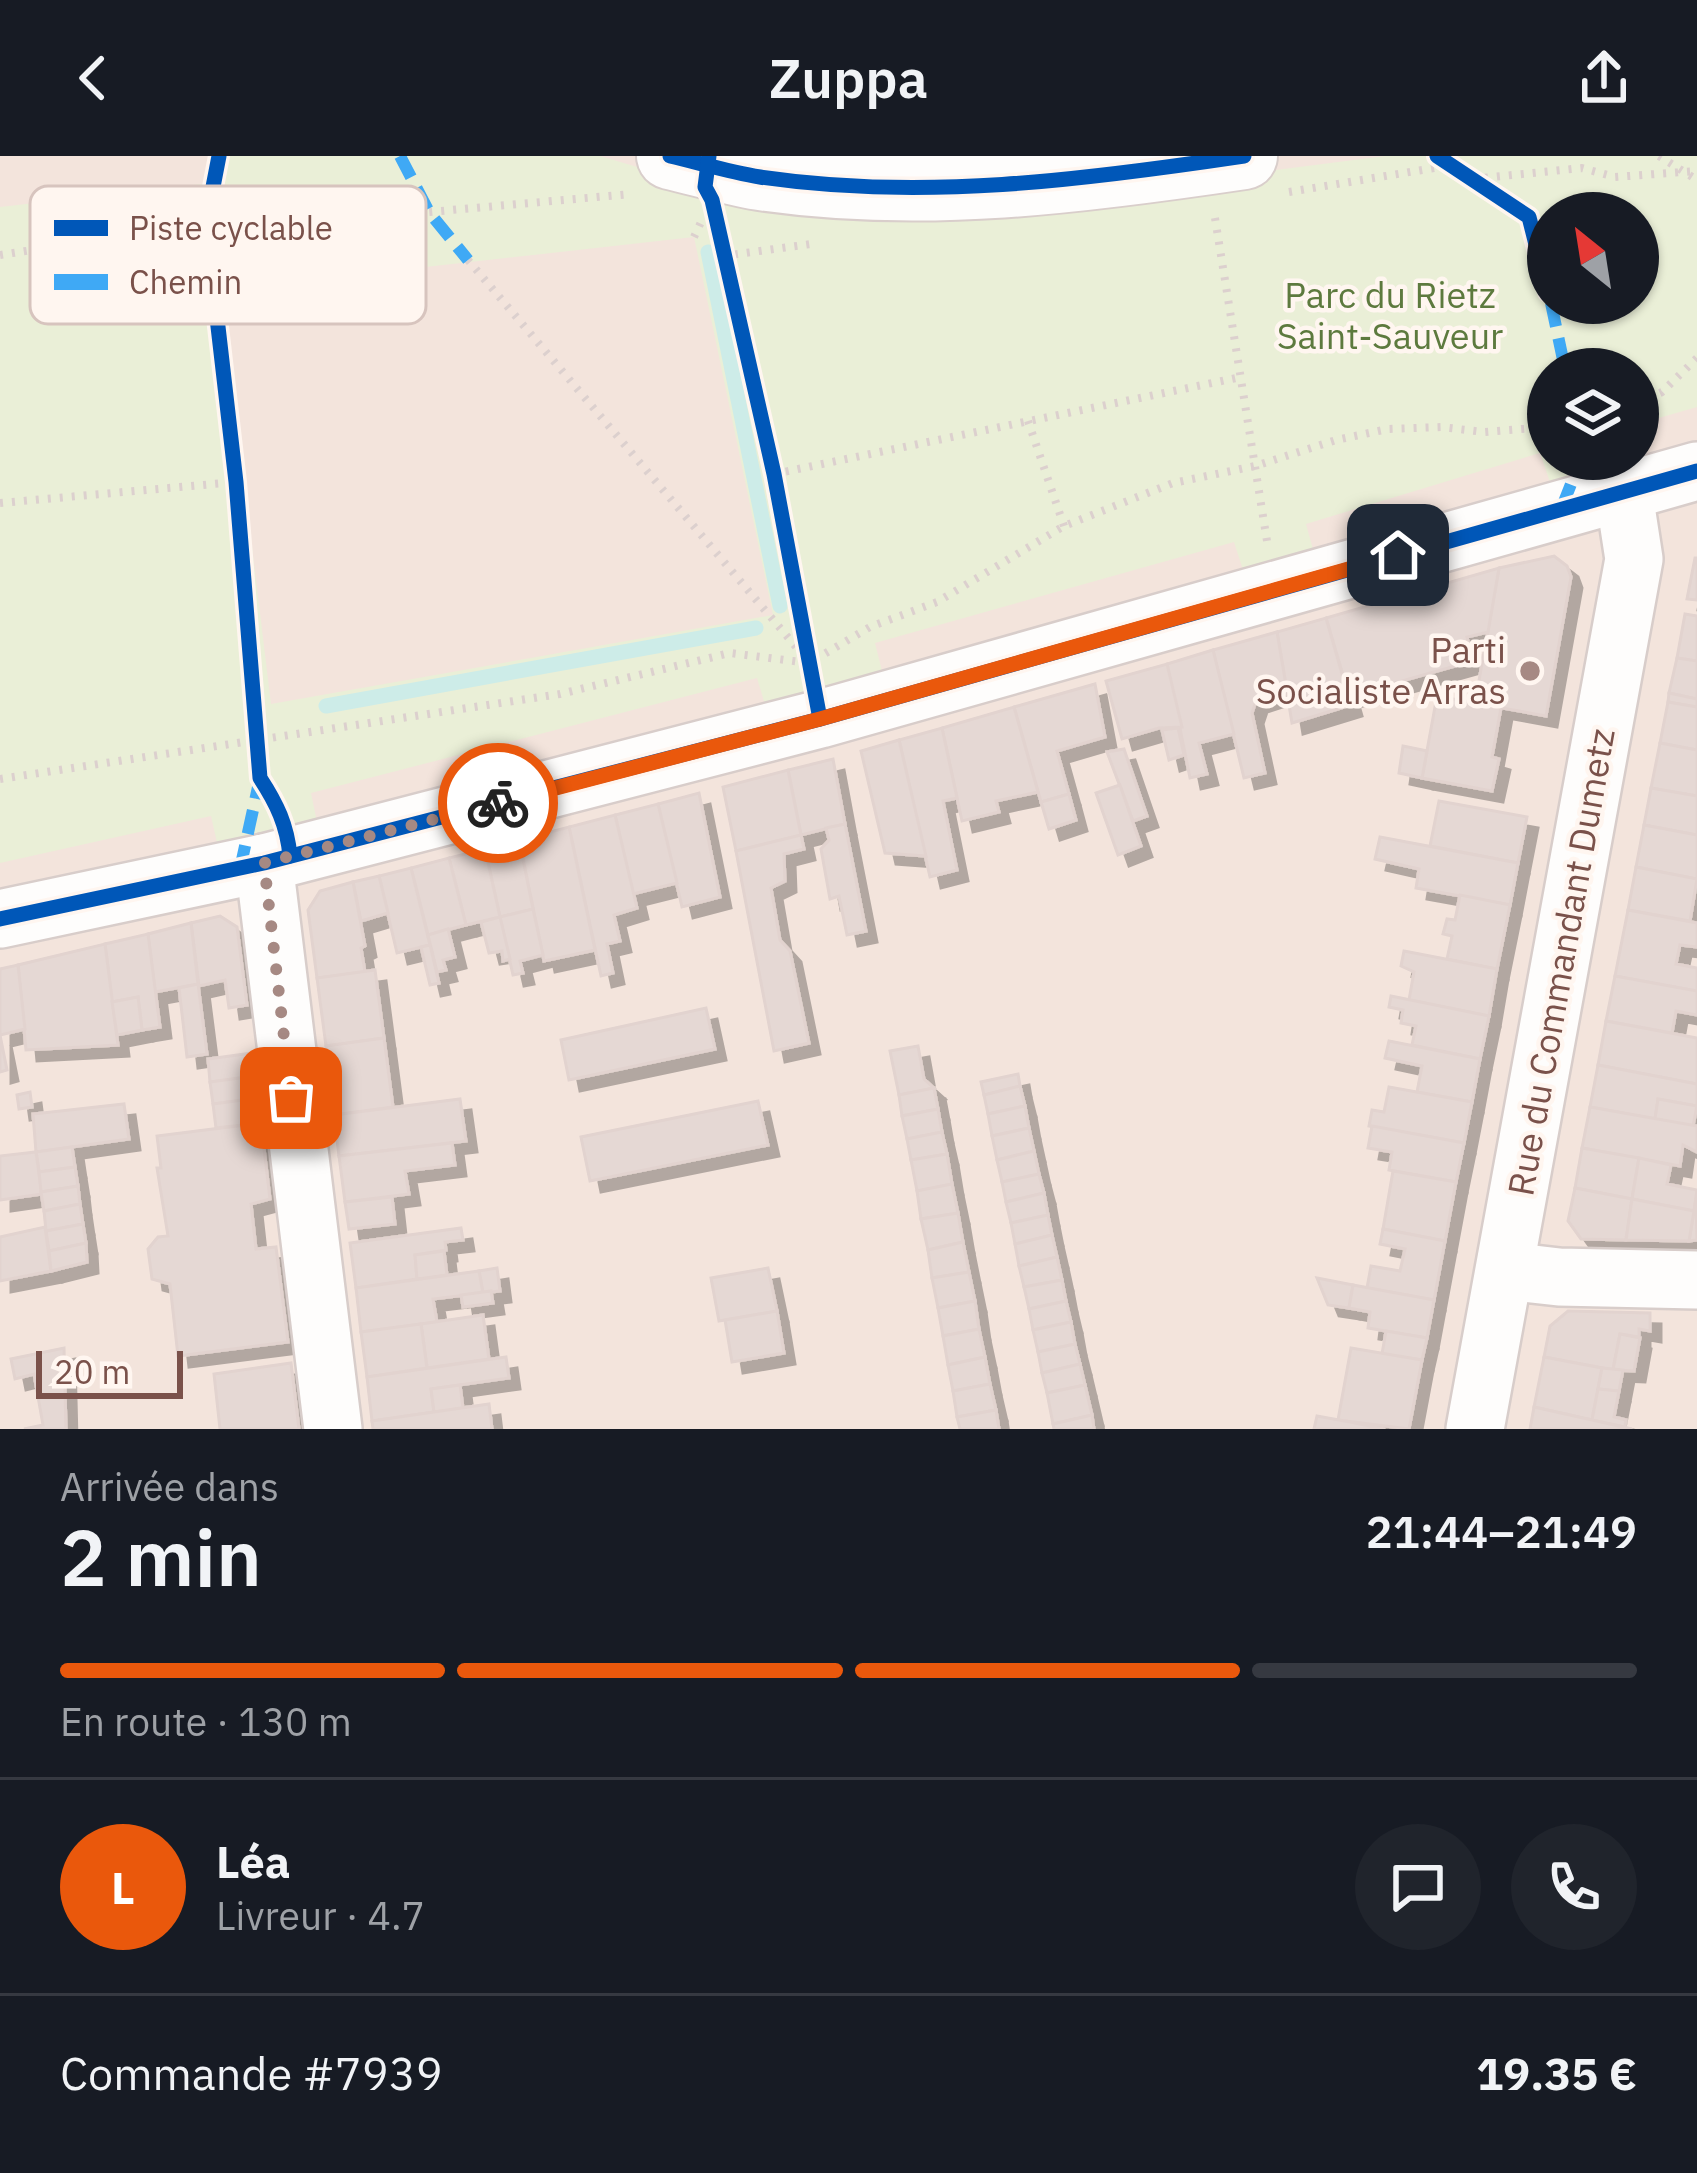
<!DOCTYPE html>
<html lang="fr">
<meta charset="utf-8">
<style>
:root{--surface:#171b24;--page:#20242c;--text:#f1f3f6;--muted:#9ea1a6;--line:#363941;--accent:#ea580c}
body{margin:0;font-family:"IBM Plex Sans",sans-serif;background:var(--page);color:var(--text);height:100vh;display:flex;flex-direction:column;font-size:45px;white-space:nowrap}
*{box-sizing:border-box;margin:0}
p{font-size:39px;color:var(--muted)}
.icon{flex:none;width:66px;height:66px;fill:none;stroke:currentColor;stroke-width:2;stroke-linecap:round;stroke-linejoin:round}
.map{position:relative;height:1273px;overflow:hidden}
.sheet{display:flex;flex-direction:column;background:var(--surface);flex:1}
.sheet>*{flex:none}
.needle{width:78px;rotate:330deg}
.controls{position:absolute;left:1527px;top:36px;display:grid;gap:24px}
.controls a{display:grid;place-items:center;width:132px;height:132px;border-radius:50%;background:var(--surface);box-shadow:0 3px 9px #0004;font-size:60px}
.scale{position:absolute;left:36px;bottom:30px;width:147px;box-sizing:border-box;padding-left:12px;border:6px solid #7a514a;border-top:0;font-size:33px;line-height:42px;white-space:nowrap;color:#7a514a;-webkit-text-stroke:9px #fff6f0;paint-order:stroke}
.pin{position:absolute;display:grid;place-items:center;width:102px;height:102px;color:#fff;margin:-51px;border-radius:24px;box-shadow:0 6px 18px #0006}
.courier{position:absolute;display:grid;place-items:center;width:120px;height:120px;margin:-60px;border:9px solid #ea580c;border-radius:50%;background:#fff;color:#222;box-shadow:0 3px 15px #0007}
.head em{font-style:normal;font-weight:600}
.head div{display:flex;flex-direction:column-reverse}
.head{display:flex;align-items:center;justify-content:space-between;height:204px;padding:0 60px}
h1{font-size:78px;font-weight:600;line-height:90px}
.bar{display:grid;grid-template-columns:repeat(4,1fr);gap:18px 12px;align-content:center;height:144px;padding:0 60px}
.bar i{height:15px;border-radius:9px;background:var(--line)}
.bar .active{background:var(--accent)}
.bar p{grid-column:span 4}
.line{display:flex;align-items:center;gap:30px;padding:0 60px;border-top:3px solid var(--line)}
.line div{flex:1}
.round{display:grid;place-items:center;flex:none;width:126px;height:126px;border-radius:63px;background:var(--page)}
header{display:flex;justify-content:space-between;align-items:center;height:156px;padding:0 60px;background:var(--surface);font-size:54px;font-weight:600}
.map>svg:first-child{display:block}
</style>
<header><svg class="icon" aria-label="back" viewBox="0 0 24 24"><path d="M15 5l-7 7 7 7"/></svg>Zuppa<svg class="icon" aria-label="share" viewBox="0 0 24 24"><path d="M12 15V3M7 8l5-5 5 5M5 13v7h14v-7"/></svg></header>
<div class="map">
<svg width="1697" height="1273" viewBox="0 0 1697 1273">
<defs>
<filter id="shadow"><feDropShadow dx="11" dy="11" stdDeviation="0" flood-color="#0004"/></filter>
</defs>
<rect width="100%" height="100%" fill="#f8f2ed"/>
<path fill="#f3e4dc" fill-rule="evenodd" d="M0 0H1697V1273H0ZM1548 57H1638V147H1548ZM1548 213H1638V303H1548Z"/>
<path fill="#eaefd7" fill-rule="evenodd" d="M208 0H600L705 31 1103 36 1385 0H1697V251L1638 268V213H1548V303H1622L1550 326 1540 297 1306 368 1314 397 1244 417 1234 386 875 487 883 519 766 552 757 522 311 637 317 666 218 691 211 660 0 707V51L210 27ZM1548 57H1638V147H1548ZM694 81 773 459 271 548 221 134Z"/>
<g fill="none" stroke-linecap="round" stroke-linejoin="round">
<g stroke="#cdece8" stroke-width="15">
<polyline points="708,96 780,450"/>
<polyline points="326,550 756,472"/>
</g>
</g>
<g fill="#e5d8d4" stroke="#e2d3cf" stroke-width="3" filter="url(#shadow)">
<polygon points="1554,400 1567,410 1571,421 1546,560 1475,547 1499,412"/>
<polygon points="1695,402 1697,402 1697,444 1687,443"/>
<polygon points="1499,412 1488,476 1467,481 1473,505 1349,540 1326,462"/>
<polygon points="1685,458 1697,460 1697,505 1677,502"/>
<polygon points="1326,462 1351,549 1292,567 1277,476"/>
<polygon points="1277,476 1287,535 1256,545 1252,557 1265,617 1244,622 1213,494"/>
<polygon points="1213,494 1234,578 1199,587 1207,618 1190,622 1167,508"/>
<polygon points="1677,502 1697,505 1697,543 1669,537"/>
<polygon points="1167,508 1182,571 1159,572 1122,583 1106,525"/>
<polygon points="1095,528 1105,581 1057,595 1069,638 1041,646 1014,551"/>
<polygon points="1669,537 1697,543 1697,551 1668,546"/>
<polygon points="1437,540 1501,552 1492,601 1499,603 1492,635 1422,622"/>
<polygon points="1668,546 1697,551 1697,594 1660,587"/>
<polygon points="1014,551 1038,636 996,645 999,656 962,665 942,572"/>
<polygon points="942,572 957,642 943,645 957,714 930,721 899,584"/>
<polygon points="1178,572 1184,599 1169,604 1162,574"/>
<polygon points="899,584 926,700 885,697 861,595"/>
<polygon points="1660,587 1697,594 1697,640 1651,632"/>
<polygon points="1403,590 1427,595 1422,622 1399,617"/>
<polygon points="1124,593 1147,660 1133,665 1107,596"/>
<polygon points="833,603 845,668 801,679 788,614"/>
<polygon points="788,614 801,679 736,695 723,631"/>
<polygon points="1120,629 1141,690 1118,699 1096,637"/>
<polygon points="1651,632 1697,640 1697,679 1644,669"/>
<polygon points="699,637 720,741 682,751 658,648"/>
<polygon points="1069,638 1076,664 1049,673 1041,646"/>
<polygon points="1439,645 1527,661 1518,707 1430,690"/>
<polygon points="658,648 677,727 633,738 615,659"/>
<polygon points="615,659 637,752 614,759 620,785 607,788 613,817 601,820 569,671"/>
<polygon points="845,668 866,775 847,779 839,740 830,743 821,693 829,684 826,672"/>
<polygon points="1644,669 1697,679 1697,723 1636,711"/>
<polygon points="569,671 595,794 544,805 519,684"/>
<polygon points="801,679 804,693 784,698 785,725 771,732 780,784 790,795 809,887 774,895 736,695"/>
<polygon points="1380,681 1518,707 1510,749 1416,732 1419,713 1375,703"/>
<polygon points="519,684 533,753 500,761 485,693"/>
<polygon points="485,693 500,761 466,769 449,702"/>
<polygon points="449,702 466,769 428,779 411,712"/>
<polygon points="1636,711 1697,723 1690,765 1628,754"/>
<polygon points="411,712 430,789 397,797 379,720"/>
<polygon points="379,720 388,757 361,765 353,726"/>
<polygon points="353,726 365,790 361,792 365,816 317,822 308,754 320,735"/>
<polygon points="1460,739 1510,749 1497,813 1447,803 1452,780 1443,778 1447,763 1455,764"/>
<polygon points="533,753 543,799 520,805 523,817 513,819 500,761"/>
<polygon points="1628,754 1697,767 1697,791 1680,789 1676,808 1697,812 1697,835 1615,820"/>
<polygon points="220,760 237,771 247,849 229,852 225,824 199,830 191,767"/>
<polygon points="500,761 510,803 503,805 502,795 489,797 481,766"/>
<polygon points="191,767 198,828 155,836 148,778"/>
<polygon points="448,773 455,801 443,804 446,814 437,816 428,779"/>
<polygon points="148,778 160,871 142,874 138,841 112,846 105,788"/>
<polygon points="105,788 118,889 26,894 18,809"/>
<polygon points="430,789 439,827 430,829 421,791"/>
<polygon points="1404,795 1497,813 1489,860 1409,844 1414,816 1401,810"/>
<polygon points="18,809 25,873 0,879 7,914 0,916 0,813"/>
<polygon points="375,814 384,882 326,890 317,822"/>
<polygon points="1615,820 1697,835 1697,859 1676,855 1672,877 1606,865"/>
<polygon points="198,828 207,898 187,901 179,832"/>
<polygon points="1391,840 1489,860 1480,903 1412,889 1416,870 1401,867 1403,854 1389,851"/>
<polygon points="138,841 142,874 117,879 112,846"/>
<polygon points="706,852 715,893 569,924 561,884"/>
<polygon points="1606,865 1697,882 1697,928 1598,909"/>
<polygon points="384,882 393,951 334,959 326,890"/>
<polygon points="1389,885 1480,903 1472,946 1417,936 1422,910 1385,902"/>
<polygon points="918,890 924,923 934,932 899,939 890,895"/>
<polygon points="252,897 255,920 210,926 208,903"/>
<polygon points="1598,909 1697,928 1697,950 1658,943 1655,963 1590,951"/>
<polygon points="1018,918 1020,930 984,939 981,926"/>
<polygon points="255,920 258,942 213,948 210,926"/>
<polygon points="1020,930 1025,950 988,958 984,939"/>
<polygon points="1389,931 1472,946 1464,987 1369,970 1372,954 1384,956"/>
<polygon points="934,932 938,953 902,960 899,939"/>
<polygon points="30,936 32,951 19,953 17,939"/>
<polygon points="258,942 261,967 216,972 213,948"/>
<polygon points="460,943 466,985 339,1000 334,959"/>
<polygon points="1658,943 1697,950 1693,970 1655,963"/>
<polygon points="758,945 768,989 590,1025 581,981"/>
<polygon points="124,948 129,983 36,996 33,958"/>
<polygon points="1025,950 1029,972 992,980 988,958"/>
<polygon points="1590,951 1697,970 1697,996 1683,989 1680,1010 1582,992"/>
<polygon points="938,953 942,976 907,983 902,960"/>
<polygon points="261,967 270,1043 251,1048 256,1093 276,1091 288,1186 178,1200 170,1128 152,1123 148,1093 158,1081 168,1080 157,1012 161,1012 157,980"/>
<polygon points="1372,970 1464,987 1456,1026 1389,1014 1392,996 1368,992"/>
<polygon points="1029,972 1034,995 997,1004 992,980"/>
<polygon points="942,976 947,998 911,1004 907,983"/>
<polygon points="452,987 455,1009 405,1015 409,1038 345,1046 339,1000"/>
<polygon points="72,991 75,1011 39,1016 36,996"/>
<polygon points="1582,992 1639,1002 1632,1043 1575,1032"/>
<polygon points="1034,995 1039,1018 1002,1026 997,1004"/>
<polygon points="36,996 42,1038 0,1044 0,1000"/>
<polygon points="947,998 952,1028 917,1035 911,1004"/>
<polygon points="1639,1002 1671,1009 1667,1028 1697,1034 1694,1055 1632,1043"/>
<polygon points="75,1011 78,1030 41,1036 39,1016"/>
<polygon points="1393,1015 1456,1026 1445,1085 1383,1073"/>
<polygon points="1039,1018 1044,1037 1006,1046 1002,1026"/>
<polygon points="952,1028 958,1057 921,1063 917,1035"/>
<polygon points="78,1030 80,1048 44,1055 41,1036"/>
<polygon points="1575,1032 1632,1043 1626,1084 1581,1083 1568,1065"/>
<polygon points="1044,1037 1048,1059 1011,1067 1006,1046"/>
<polygon points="392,1041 395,1068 349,1073 345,1046"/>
<polygon points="1696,1042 1697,1084 1689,1085 1694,1055"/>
<polygon points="1632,1043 1694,1055 1689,1085 1626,1084"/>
<polygon points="80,1048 83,1068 46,1075 44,1055"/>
<polygon points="958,1057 963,1086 928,1094 921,1063"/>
<polygon points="1048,1059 1052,1079 1015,1088 1011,1067"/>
<polygon points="83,1068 86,1087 49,1095 46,1075"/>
<polygon points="45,1071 51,1115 0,1125 0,1081"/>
<polygon points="461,1072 463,1084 445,1086 446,1094 415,1099 417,1123 356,1132 350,1087"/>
<polygon points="1383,1073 1445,1085 1434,1144 1367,1132 1371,1110 1400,1115 1405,1093 1380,1088"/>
<polygon points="1052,1079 1057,1101 1019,1110 1015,1088"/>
<polygon points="963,1086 969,1116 932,1122 928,1094"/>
<polygon points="86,1087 87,1106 51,1115 49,1095"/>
<polygon points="444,1095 447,1119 417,1123 415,1099"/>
<polygon points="1057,1101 1062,1124 1024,1131 1019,1110"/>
<polygon points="497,1112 500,1135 483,1137 479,1115"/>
<polygon points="768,1112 777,1155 719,1165 711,1122"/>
<polygon points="479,1115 483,1137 433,1143 437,1166 361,1176 356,1132"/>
<polygon points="969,1116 975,1145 938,1152 932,1122"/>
<polygon points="1317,1122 1353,1129 1349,1152 1328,1149"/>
<polygon points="1062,1124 1066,1145 1029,1153 1024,1131"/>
<polygon points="1353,1129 1434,1144 1427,1182 1368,1172 1370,1156 1349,1152"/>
<polygon points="491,1135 493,1147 463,1151 461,1139"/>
<polygon points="975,1145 979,1173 943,1180 938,1152"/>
<polygon points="1066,1145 1071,1166 1033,1174 1029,1153"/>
<polygon points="777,1155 784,1197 732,1206 725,1164"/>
<polygon points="1568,1155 1650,1157 1650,1175 1639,1173 1639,1181 1620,1178 1613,1214 1544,1201 1550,1170"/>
<polygon points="483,1159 489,1203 427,1212 421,1168"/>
<polygon points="1071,1166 1075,1188 1038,1196 1033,1174"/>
<polygon points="421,1168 427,1212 367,1221 361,1176"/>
<polygon points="979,1173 985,1201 948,1209 943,1180"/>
<polygon points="1386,1175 1427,1182 1422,1204 1382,1198"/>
<polygon points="1620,1178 1640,1182 1634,1215 1613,1214"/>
<polygon points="1075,1188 1080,1208 1042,1217 1038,1196"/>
<polygon points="64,1192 66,1273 24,1273 43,1269 34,1218 15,1223 11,1203"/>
<polygon points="1351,1192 1422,1204 1409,1273 1338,1264"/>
<polygon points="506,1201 509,1222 431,1233 434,1256 372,1265 367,1221"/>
<polygon points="985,1201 990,1228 953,1235 948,1209"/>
<polygon points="1544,1201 1602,1212 1592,1264 1534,1251"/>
<polygon points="291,1207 299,1273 220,1273 214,1218"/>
<polygon points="1080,1208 1085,1229 1047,1237 1042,1217"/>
<polygon points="1602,1212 1623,1214 1619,1235 1598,1233"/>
<polygon points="990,1228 996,1254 957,1261 953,1235"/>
<polygon points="460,1229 463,1252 434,1256 431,1233"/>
<polygon points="1085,1229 1092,1259 1053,1268 1047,1237"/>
<polygon points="1598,1233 1619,1235 1614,1261 1626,1264 1625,1271 1592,1264"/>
<polygon points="489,1248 492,1273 373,1273 372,1265"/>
<polygon points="1534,1251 1592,1264 1632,1273 1530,1273"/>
<polygon points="996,1254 999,1273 960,1273 957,1261"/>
<polygon points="1092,1259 1094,1273 1054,1273 1053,1268"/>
<polygon points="1317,1260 1350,1266 1385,1273 1314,1273"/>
</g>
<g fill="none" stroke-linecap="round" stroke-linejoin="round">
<g stroke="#d8cdca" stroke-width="62">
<g id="minor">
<polyline points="264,707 333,1273"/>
<polyline points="0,763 264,707 820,563 1697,315"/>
<polyline points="1506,1115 1559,1121 1697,1124"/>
<polyline points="1475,1273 1634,403 1624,338"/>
</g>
</g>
<g stroke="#d9cecb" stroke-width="70">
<path id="secondary" d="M670 0C700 7 730 16 760 21 922 45 1083 24 1244 0"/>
</g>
<g stroke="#dcd0ce" stroke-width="8" stroke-dasharray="3 9" stroke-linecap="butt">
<polyline points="1659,0 1697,24"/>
<polyline points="1473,23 1582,12 1615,21 1697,15"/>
<polyline points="1289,36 1452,9"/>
<polyline points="1215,62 1267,385"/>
<polyline points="694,81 702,64"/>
<polyline points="0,99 206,67 429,56 631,38"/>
<polyline points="723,100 811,88"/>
<polyline points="468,104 808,505"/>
<polyline points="1638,247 1662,236 1697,202"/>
<polyline points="1028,265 1064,370"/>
<polyline points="774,318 1241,221"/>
<polyline points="0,347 236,326"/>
<polyline points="0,623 560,538 730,497 809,507 870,471 937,446 1064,370 1173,327 1255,310 1336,284 1388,273 1441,271 1484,276 1548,271"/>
</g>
<use href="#minor" stroke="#fefdfc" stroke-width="57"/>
<use href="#secondary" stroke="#fefdfc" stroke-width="66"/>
<g stroke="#3fa9f5" stroke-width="12" stroke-dasharray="24 12" stroke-linecap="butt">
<polyline points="400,0 429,56 468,104"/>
<polyline points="1551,147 1565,213"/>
<polyline points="1562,351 1575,318 1575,303"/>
<polyline points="240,713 260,622"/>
</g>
<g stroke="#fff6f0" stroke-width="22">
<g id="cycleway">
<path d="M219 0 206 67 236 326 260 622C277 648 287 669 290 700"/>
<path d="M670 0C700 7 730 16 760 21 922 45 1083 24 1244 0"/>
<polyline points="709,0 705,31 712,44 774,318 820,563"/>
<polyline points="1437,0 1529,61 1548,136"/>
<polyline points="0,763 264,707 820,563 1697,315"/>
</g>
</g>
<use href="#cycleway" stroke="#0057b8" stroke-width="15"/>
</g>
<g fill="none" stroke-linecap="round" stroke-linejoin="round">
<polyline stroke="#a68983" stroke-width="12" stroke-dasharray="0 21.6" points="291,942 264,707 498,647"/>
<polyline stroke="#ea580c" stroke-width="15" points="498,647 820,563 1398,399"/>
</g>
<circle fill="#a68983" stroke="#fff6f0" stroke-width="4.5" cx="1530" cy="515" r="12"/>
<g text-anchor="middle" stroke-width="9" stroke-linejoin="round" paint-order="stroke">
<g font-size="36" fill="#5d7a3e" stroke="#fff6f0">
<text x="1390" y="152">Parc du Rietz<tspan x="1390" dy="41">Saint-Sauveur</tspan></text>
</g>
<g font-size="36" fill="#7a514a" stroke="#fff6f0" text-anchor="end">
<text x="1506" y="507">Parti<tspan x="1506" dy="41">Socialiste Arras</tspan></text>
</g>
<g font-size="36" fill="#7a514a" stroke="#fff6f0">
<text transform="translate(1561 806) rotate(-80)" y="13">Rue du Commandant Dumetz</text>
</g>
</g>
<rect x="30" y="30" width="396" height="138" rx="18" fill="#fff6f0" stroke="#d7c4be" stroke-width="3"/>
<rect x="54" y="64" width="54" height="16" fill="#0057b8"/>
<rect x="54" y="118" width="54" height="16" fill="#3fa9f5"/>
<g font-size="33" fill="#7a514a">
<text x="129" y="84">Piste cyclable</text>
<text x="129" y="138">Chemin</text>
</g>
</svg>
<div class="controls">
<a><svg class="needle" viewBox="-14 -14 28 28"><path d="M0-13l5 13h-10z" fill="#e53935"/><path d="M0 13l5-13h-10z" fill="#9ea1a6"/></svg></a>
<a><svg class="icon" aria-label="layers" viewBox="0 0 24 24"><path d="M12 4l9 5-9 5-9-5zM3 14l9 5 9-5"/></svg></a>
</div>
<div class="scale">20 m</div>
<div class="pin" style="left:291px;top:942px;background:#ea580c"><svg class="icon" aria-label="bag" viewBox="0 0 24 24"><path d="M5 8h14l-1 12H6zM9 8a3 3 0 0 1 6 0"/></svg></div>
<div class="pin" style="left:1398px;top:399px;background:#1f2937"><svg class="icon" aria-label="home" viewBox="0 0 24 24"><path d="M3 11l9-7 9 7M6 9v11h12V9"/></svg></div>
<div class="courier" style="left:498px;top:647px"><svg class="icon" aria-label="bike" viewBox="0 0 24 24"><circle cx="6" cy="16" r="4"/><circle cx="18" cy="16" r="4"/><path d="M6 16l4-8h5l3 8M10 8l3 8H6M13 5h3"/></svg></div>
</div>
<section class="sheet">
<div class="head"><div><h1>2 min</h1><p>Arrivée dans</p></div><em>21:44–21:49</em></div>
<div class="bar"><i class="active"></i><i class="active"></i><i class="active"></i><i></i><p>En route · 130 m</p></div>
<div class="line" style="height:216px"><b class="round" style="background:var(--accent);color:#fff">L</b><div><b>Léa</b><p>Livreur · 4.7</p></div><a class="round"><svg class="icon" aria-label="chat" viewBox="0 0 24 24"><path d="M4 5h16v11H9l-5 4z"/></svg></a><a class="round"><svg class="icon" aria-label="phone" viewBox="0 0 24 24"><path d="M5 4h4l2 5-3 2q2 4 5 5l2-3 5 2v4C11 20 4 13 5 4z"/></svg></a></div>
<div class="line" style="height:156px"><div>Commande #7939</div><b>19.35 €</b></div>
</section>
